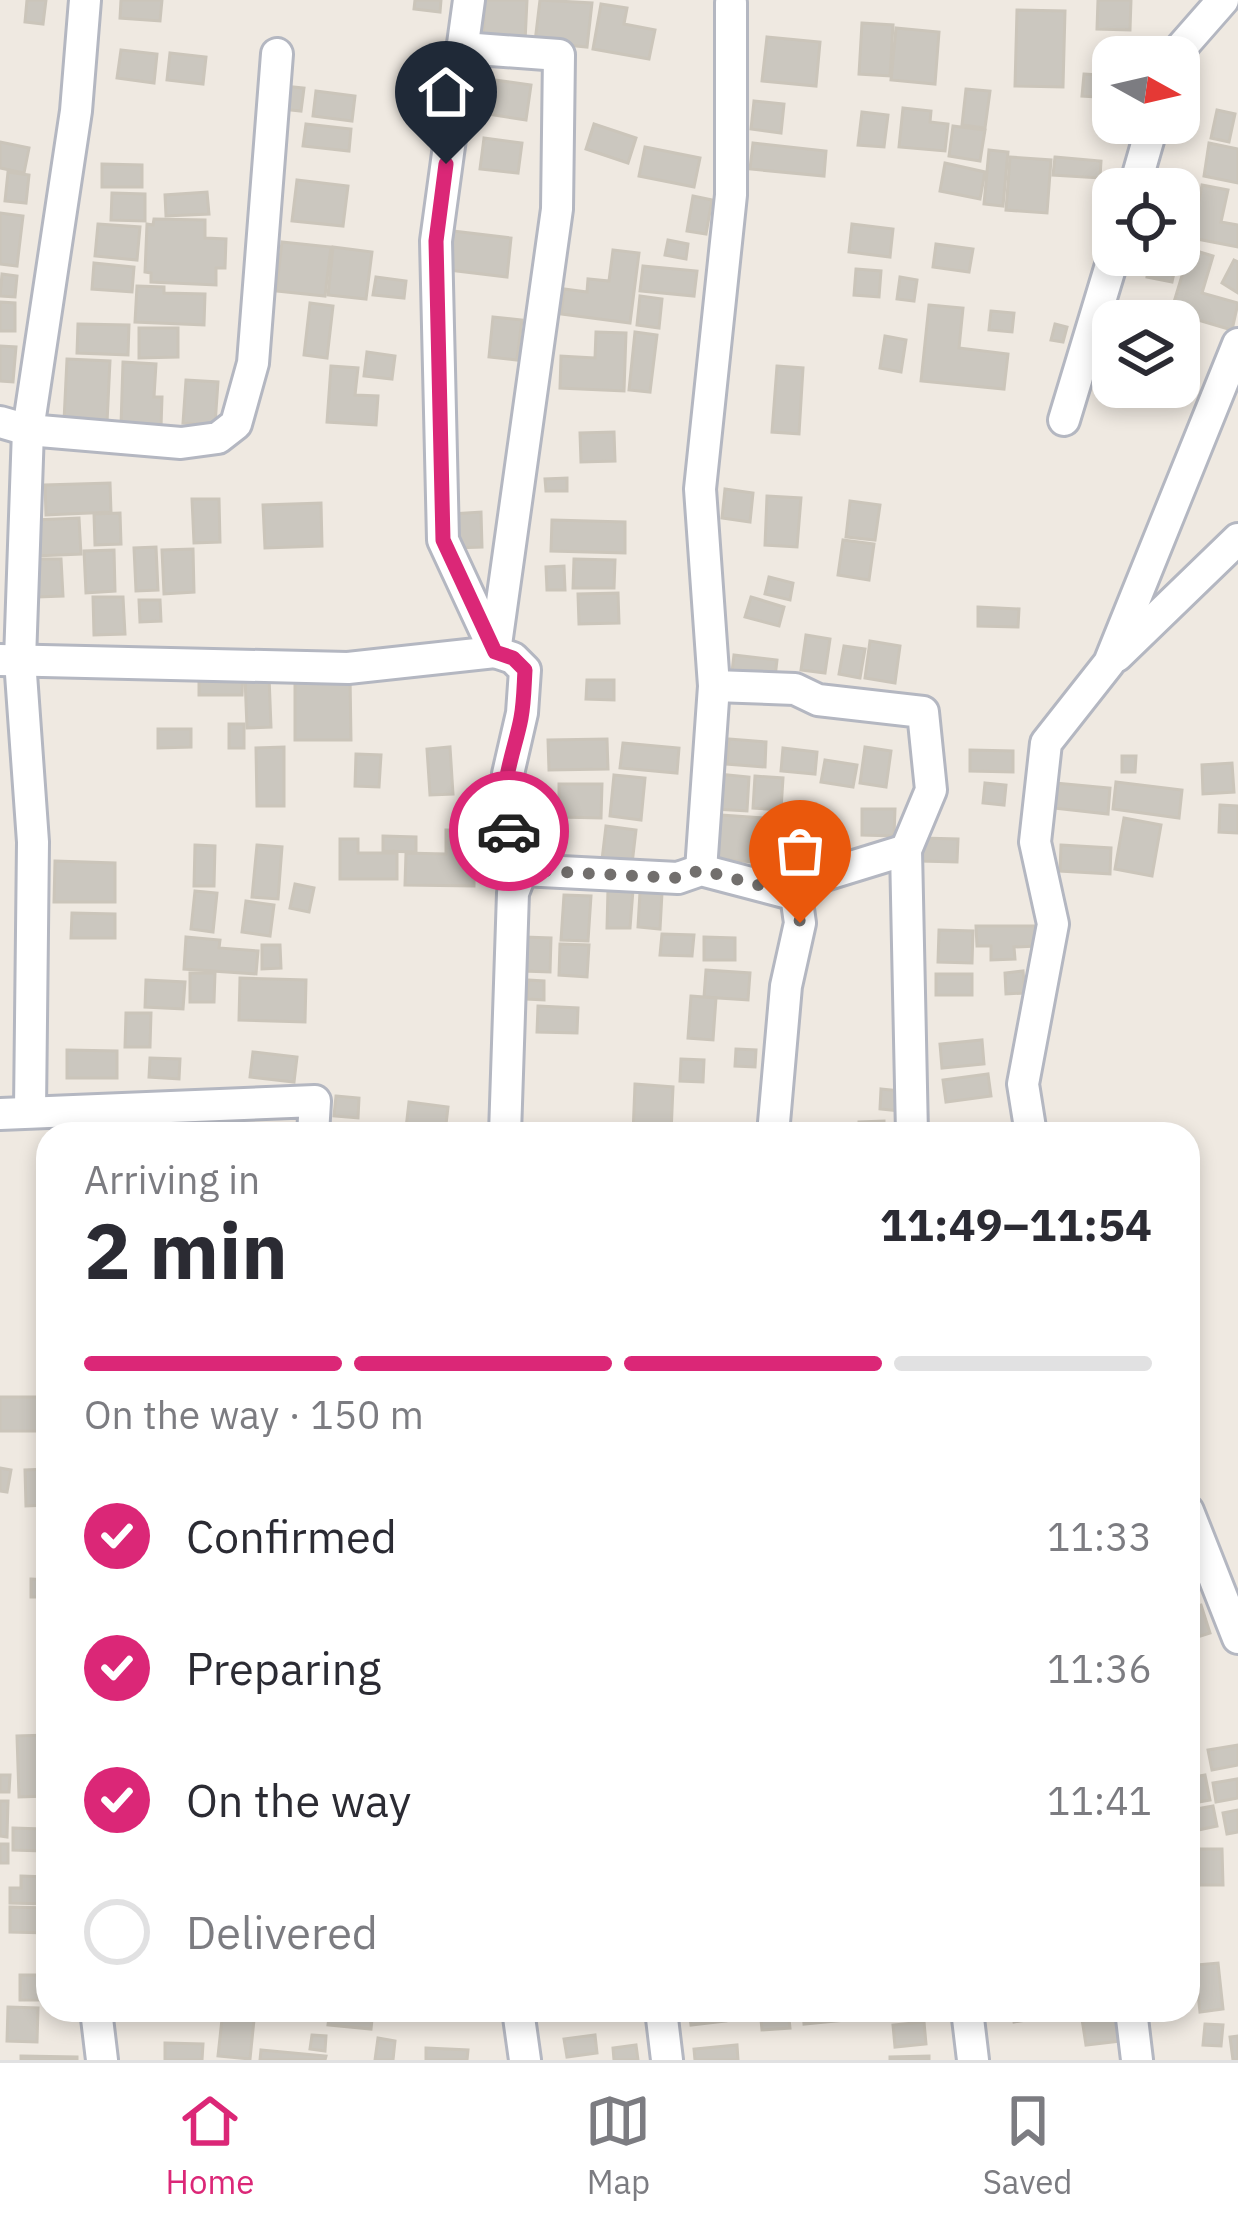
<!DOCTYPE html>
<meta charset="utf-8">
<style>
:root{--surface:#fff;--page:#f7f7f7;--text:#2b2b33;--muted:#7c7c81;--line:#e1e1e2;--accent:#db2777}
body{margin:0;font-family:"IBM Plex Sans",sans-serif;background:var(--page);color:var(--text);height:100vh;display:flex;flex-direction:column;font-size:45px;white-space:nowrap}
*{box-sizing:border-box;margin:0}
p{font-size:39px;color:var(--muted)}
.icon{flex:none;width:66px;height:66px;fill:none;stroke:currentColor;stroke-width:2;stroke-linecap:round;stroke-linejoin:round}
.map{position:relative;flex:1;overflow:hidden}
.details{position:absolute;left:36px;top:1122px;width:1164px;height:900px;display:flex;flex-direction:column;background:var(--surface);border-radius:36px;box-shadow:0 6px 18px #0003}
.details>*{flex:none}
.needle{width:78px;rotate:98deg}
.tools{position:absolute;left:1092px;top:36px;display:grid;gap:24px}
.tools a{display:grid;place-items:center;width:108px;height:108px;border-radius:24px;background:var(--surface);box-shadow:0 6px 18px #0003;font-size:60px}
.pin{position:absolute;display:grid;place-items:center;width:102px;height:102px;color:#fff;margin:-123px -51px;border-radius:50% 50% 50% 0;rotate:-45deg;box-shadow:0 0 12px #0007}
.pin .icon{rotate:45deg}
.courier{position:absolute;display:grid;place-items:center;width:120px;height:120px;margin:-60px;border:9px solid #db2777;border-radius:50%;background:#fff;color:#222;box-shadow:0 3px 15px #0007}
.overview em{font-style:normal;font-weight:700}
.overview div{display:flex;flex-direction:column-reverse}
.overview{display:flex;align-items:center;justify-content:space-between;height:204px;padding:0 48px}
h1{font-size:78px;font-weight:700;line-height:90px}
.bar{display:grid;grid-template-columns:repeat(4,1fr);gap:18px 12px;align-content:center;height:144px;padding:0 48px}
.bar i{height:15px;border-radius:9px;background:var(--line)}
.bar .current{background:var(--accent)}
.bar p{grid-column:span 4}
ol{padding:0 48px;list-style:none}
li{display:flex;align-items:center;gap:36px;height:132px}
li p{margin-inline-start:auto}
li .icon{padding:12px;border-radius:50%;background:var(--accent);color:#fff;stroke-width:4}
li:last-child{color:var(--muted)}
li i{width:66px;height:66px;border:6px solid var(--line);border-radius:50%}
.tabs{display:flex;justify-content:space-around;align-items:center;height:168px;border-top:3px solid var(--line);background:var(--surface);font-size:33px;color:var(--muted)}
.tabs a{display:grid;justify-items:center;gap:6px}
.tabs .current{color:var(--accent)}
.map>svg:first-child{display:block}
</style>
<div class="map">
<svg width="1238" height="2060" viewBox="0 0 1238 2060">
<rect width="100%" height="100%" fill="#efe9e1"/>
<g fill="#cbc7bf" stroke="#cbc5ba" stroke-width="3">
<polygon points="27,0 46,0 43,24 25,22"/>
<polygon points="121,0 162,0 160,21 120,18"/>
<polygon points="415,0 441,0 440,12 414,9"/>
<polygon points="485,0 527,0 525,42 483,40"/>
<polygon points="540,0 592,3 587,47 535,42"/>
<polygon points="1098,0 1131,0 1130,30 1097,29"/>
<polygon points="601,4 627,8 624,24 655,30 649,59 593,49"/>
<polygon points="1017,10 1065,11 1063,87 1015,86"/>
<polygon points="862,23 893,25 890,76 859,74"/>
<polygon points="896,28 939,32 935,84 891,80"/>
<polygon points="767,37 820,42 816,86 762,81"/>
<polygon points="121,50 157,54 154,83 117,78"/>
<polygon points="170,53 206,57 203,84 167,80"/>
<polygon points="1084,74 1113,76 1113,98 1082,96"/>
<polygon points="480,78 531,85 526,120 475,112"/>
<polygon points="284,86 304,88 301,111 281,109"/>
<polygon points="966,89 990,91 985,128 962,125"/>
<polygon points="316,91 355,96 352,121 313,116"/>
<polygon points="754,101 784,104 781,133 751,129"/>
<polygon points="903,108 931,111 930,122 948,124 945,151 899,147"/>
<polygon points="1217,110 1235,114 1229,142 1211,138"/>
<polygon points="862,112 888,115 884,147 858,145"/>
<polygon points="306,124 351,129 349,151 303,146"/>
<polygon points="594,124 636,138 628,163 586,149"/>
<polygon points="953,126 985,130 980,161 949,156"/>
<polygon points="484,138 522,143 518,173 480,169"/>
<polygon points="0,142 29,148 24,173 0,168"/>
<polygon points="753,143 826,151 824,176 750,169"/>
<polygon points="1209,143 1238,149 1238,183 1204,176"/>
<polygon points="645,147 700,158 694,187 639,176"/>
<polygon points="989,150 1008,152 1003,206 984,204"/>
<polygon points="1010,157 1051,160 1047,213 1006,210"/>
<polygon points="1055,157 1101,161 1100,178 1053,175"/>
<polygon points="945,163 985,172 980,199 940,191"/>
<polygon points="102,164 142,165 142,187 102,187"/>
<polygon points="8,172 29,175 26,203 5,201"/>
<polygon points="297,180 348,186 343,226 292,221"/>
<polygon points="1202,185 1228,190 1221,222 1238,225 1238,247 1192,238"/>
<polygon points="207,192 209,214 166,216 165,195"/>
<polygon points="112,193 145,194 145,221 111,220"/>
<polygon points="693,196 712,200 706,234 687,231"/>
<polygon points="0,213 23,216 17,266 0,264"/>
<polygon points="154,219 205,220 205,238 226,239 225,268 216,268 216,285 151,282 151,273 145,272 147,224 153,225"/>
<polygon points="98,224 140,227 137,260 95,256"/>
<polygon points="852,224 893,229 890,257 849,252"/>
<polygon points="453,231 511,238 507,277 448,270"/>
<polygon points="668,240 688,244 686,259 665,255"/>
<polygon points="282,242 331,247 325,296 276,291"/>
<polygon points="936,244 973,249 969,272 933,267"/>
<polygon points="333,247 372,252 366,299 328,295"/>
<polygon points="1190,249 1213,256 1202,293 1238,303 1232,330 1171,312"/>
<polygon points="613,250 639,253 630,323 561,314 564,289 587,292 588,279 609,281"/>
<polygon points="1151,255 1178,255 1172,282 1147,277"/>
<polygon points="1234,260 1238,262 1238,293 1222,283"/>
<polygon points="94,263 134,267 132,292 92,289"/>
<polygon points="643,266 697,271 694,296 640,291"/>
<polygon points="856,269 881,271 879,297 854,295"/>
<polygon points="2,274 17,276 15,297 0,296"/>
<polygon points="376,277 406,281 404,298 373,295"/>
<polygon points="900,277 917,280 914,301 897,299"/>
<polygon points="137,286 164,287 164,293 205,294 204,325 135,322"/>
<polygon points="640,296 662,299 659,328 637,325"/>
<polygon points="0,302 15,303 15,331 0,331"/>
<polygon points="310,303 333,306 327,358 304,355"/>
<polygon points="929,305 963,308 959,348 1008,354 1004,389 921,381"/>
<polygon points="991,311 1014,313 1012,332 989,330"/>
<polygon points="493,317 522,320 517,360 489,357"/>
<polygon points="78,324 129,325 128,355 77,353"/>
<polygon points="1055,324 1067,327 1063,342 1051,340"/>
<polygon points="139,328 178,328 178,357 139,358"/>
<polygon points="1097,328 1113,330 1113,386 1092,384"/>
<polygon points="596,332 626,333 624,391 560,388 561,356 595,358"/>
<polygon points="635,332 657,335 650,392 629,390"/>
<polygon points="885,336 906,340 901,372 880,368"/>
<polygon points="0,346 16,347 13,382 0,381"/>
<polygon points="367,352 395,356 392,379 364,376"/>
<polygon points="67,359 110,361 107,423 64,421"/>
<polygon points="123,362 156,364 154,397 162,397 161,427 121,425"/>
<polygon points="331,366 358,368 355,395 378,396 376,425 327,422"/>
<polygon points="777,366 803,368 799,434 772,432"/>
<polygon points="186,380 218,382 215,425 183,423"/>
<polygon points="614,432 615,461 581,462 580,433"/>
<polygon points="567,478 567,491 546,491 545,479"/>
<polygon points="110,483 111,512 46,515 45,485"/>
<polygon points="725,489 753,493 750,522 722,518"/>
<polygon points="767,496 801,498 797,547 765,545"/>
<polygon points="192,499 219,499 220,542 194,543"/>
<polygon points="850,501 880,505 875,540 846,537"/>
<polygon points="321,503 322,546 265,548 263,505"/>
<polygon points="481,512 482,547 454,548 452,514"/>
<polygon points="120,513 121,544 95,545 94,514"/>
<polygon points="79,518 81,554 36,556 35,520"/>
<polygon points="552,520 625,522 625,553 551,551"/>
<polygon points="843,540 874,544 869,580 838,575"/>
<polygon points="156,547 158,590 136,591 134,548"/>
<polygon points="193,549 194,592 164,594 162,550"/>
<polygon points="114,550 115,591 86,593 84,551"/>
<polygon points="37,559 61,559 63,596 38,597"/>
<polygon points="574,559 615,560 614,588 573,588"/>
<polygon points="564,566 565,590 547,590 546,567"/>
<polygon points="769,577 793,583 790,600 765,594"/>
<polygon points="618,593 619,623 579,624 578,594"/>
<polygon points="93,597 123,597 125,634 94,635"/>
<polygon points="751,597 784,607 779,626 745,617"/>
<polygon points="139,600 160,600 161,621 140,622"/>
<polygon points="978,607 1019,609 1018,627 978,626"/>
<polygon points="806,635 830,639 825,673 801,670"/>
<polygon points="870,641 900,646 895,683 865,678"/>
<polygon points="844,646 865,649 860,678 839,674"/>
<polygon points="734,655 777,660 774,686 731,680"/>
<polygon points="199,670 243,671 242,695 199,695"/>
<polygon points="295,675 350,675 351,740 295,740"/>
<polygon points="269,676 271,727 247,728 245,677"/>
<polygon points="587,680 614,680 614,700 586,699"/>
<rect x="229" y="724" width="15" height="24"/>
<polygon points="158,729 191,729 191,747 158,748"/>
<polygon points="607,739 608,769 549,770 548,740"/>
<polygon points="729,739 766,742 765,767 727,764"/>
<polygon points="623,743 679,748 677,773 620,768"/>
<polygon points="284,747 284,806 257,806 256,748"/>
<polygon points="450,747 453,794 430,795 427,749"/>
<polygon points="865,747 891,751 886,787 860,783"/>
<polygon points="783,748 817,752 815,774 781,771"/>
<polygon points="970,750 1013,751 1013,772 970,771"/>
<polygon points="356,754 381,755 379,787 355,786"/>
<polygon points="1122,756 1136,756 1135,772 1122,772"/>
<polygon points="825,760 857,765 853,787 821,782"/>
<polygon points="1232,763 1234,792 1203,794 1202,765"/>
<polygon points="718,774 749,777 747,811 715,809"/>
<polygon points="614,775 645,778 641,820 610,816"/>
<polygon points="755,776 783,778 781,810 753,808"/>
<polygon points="1116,782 1182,790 1179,818 1113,809"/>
<polygon points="985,783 1006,785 1004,805 983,803"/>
<polygon points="1055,783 1110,788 1108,814 1053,808"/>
<polygon points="559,784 602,784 601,818 559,817"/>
<polygon points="1220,805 1238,806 1238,833 1219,832"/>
<polygon points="862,809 895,809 894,836 862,835"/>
<polygon points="721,815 780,819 776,864 718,859"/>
<polygon points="1124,818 1161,825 1152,876 1115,869"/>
<polygon points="606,826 636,830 632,864 602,860"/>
<polygon points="446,830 475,831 474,886 405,885 406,853 446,854"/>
<polygon points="383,836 416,837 416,852 383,851"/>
<polygon points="921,838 958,839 957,862 920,861"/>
<polygon points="340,839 358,839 358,853 397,853 397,879 340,879"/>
<polygon points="195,845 215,846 214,886 194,886"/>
<polygon points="257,845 282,847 278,899 252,897"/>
<polygon points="1061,845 1111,848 1110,874 1060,871"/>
<polygon points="55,861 115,863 115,902 54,902"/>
<polygon points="295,884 314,888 309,912 290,908"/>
<polygon points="608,889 633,890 630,928 607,928"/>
<polygon points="195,891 217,893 213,932 191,929"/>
<polygon points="640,892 662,893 660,929 638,927"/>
<polygon points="564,895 591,896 588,941 561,940"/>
<polygon points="246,901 274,905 270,936 242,932"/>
<polygon points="72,913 115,914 115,938 71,938"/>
<polygon points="976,926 1036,926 1037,946 1014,947 1015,959 991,960 991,946 977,946"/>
<polygon points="939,930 973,931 972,963 938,962"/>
<polygon points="662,934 694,935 692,956 660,955"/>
<polygon points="186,937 220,940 219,948 258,951 256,974 184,969"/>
<polygon points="524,937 551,938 550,972 523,971"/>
<polygon points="704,937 735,938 735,960 704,960"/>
<polygon points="560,944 589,945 587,977 559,975"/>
<polygon points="262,945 280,945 281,968 262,969"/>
<polygon points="706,970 750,973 748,1000 704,997"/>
<polygon points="1023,971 1025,993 1006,994 1005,973"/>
<polygon points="190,973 215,973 214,1002 190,1002"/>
<rect x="936" y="974" width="36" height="21"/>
<polygon points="240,978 306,980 305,1022 239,1020"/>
<polygon points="146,980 185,982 183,1009 145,1007"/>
<polygon points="528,980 544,981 544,1000 527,999"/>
<polygon points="691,996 716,998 713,1040 688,1038"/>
<polygon points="538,1006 578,1008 577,1033 537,1032"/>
<polygon points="126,1013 151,1013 150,1047 125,1047"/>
<polygon points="982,1040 984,1064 942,1068 940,1044"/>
<polygon points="736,1049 756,1050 755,1067 735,1066"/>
<polygon points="67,1050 117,1051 117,1078 67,1078"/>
<polygon points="253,1052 297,1057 294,1082 250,1077"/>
<polygon points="150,1058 180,1059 179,1079 149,1077"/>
<polygon points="681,1059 704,1060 703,1082 680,1081"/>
<polygon points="988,1074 991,1096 946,1102 943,1080"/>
<polygon points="635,1084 673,1087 671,1134 633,1134"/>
<polygon points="881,1089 902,1091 901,1111 880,1109"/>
<polygon points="336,1096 359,1098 358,1118 334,1116"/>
<polygon points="409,1102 448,1107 445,1133 406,1128"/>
<polygon points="92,1114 116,1115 115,1134 90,1134"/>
<polygon points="884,1121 884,1134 859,1134 859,1122"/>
<polygon points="359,1124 399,1126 399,1134 359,1134"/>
<rect x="0" y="1397" width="48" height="34"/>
<polygon points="0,1468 11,1470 7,1492 0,1491"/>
<polygon points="48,1469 48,1505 26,1506 25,1470"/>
<polygon points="31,1579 48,1580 48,1597 31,1597"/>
<polygon points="1201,1605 1210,1633 1188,1640 1188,1609"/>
<polygon points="48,1735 48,1796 19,1797 17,1736"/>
<polygon points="1238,1745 1238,1765 1212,1770 1208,1750"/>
<polygon points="0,1775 10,1775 9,1792 0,1792"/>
<polygon points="1205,1775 1210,1800 1188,1804 1188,1778"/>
<polygon points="1237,1779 1238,1798 1216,1802 1213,1783"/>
<polygon points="0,1801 8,1801 7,1837 0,1836"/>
<polygon points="1213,1806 1217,1826 1194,1831 1191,1810"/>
<polygon points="1238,1810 1238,1832 1227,1834 1223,1813"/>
<polygon points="13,1828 42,1829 42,1851 13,1850"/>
<rect x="0" y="1844" width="8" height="19"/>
<polygon points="1199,1849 1222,1849 1223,1885 1199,1885"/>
<polygon points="1188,1854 1194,1854 1196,1909 1188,1909"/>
<polygon points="21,1876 48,1877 48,1904 10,1903 10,1888 21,1888"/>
<polygon points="10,1907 48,1908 48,1933 10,1932"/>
<polygon points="1218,1963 1223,2009 1200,2012 1195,1965"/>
<rect x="20" y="1975" width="28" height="25"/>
<polygon points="8,2007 38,2008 37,2042 7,2041"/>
<polygon points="223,2010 255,2010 250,2059 218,2056"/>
<polygon points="262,2010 303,2010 302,2019 261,2015"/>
<polygon points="330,2010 373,2010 371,2029 328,2025"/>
<polygon points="566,2010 624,2010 624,2011 567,2015"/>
<polygon points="689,2010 725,2010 726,2021 691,2025"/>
<polygon points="760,2010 788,2010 790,2028 762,2030"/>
<polygon points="803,2010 846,2010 847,2020 804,2024"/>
<polygon points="876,2010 903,2010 904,2015 877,2020"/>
<polygon points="1011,2010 1043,2010 1044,2017 1014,2022"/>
<polygon points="1101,2010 1126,2010 1130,2040 1086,2045 1082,2019 1102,2017"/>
<polygon points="924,2022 926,2044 895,2047 893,2025"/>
<polygon points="1205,2024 1223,2025 1221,2046 1203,2045"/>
<polygon points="312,2035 326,2036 325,2051 310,2049"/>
<polygon points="595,2035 597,2053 567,2057 564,2039"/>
<polygon points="1238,2036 1238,2060 1233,2060 1230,2037"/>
<polygon points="378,2038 395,2041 393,2060 375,2060"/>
<polygon points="165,2043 203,2044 202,2060 165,2060"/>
<polygon points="636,2045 638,2060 614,2060 613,2048"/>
<polygon points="737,2045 738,2060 695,2060 694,2049"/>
<polygon points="426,2048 468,2050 467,2060 426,2060"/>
<polygon points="261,2050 326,2056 325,2060 260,2060"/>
<polygon points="21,2056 77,2057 77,2060 21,2060"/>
<polygon points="929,2056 929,2060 890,2060 890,2057"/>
</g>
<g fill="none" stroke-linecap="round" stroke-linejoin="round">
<g stroke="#b4b7c1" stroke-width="36">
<g id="minor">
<polyline points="469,0 436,241 443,540 495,652 513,658 525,670 522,713 508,774 504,821 522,870 513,893 505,1134"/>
<polyline points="1173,57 1223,0"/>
<polyline points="1134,189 1153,123"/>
<polyline points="1064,420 1114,255"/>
<polyline points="0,422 28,430 181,443 218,438 236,424 253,363 277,54"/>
<polyline points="1117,656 1238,539"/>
<polyline points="0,660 348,668 495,652 557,209 559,55 463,48"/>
<polyline points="714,686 795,689 818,700 923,712 931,790 906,850 912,1134"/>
<polyline points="522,870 678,878 701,870 796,895 815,878 906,850"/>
<polyline points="701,870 714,686 700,489 731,195 731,3"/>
<polyline points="30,1110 33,842 20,660 28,430 76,111 85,0"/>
<polyline points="0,1114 315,1101 313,1134"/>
<polyline points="773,1134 786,986 800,923 796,895"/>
<polyline points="1031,1134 1023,1084 1053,924 1035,842 1046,743 1109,663 1238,344"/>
<polyline points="1188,1511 1238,1638"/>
<polyline points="96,2010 102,2060"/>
<polyline points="518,2010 525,2060"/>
<polyline points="661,2010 667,2060"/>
<polyline points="967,2010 973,2060"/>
<polyline points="1131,2010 1137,2060"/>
</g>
</g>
<use href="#minor" stroke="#fff" stroke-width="30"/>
</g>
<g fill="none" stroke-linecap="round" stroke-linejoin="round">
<polyline stroke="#726f6d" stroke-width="12" stroke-dasharray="0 21.6" points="509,831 522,870 678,878 701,870 796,895 800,923"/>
<path stroke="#db2777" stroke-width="15" d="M446 164 436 241 443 540 495 652 513 658 525 670C524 686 524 702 521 718 515 751 494 799 509 831"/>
</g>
</svg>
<div class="tools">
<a><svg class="needle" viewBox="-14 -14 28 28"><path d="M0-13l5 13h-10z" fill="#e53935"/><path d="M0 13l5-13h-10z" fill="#7c7c81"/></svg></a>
<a><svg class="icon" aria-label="locate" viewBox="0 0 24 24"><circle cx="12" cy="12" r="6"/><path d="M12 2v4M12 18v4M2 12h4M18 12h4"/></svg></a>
<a><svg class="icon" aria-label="layers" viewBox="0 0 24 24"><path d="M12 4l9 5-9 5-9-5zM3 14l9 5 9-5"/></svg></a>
</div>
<div class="pin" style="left:800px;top:923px;background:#ea580c"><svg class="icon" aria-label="bag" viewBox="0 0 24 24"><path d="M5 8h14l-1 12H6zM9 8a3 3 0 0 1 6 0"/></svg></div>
<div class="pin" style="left:446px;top:164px;background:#1f2937"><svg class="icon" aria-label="home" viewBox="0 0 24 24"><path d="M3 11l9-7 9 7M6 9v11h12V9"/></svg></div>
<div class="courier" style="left:509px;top:831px"><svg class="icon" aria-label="car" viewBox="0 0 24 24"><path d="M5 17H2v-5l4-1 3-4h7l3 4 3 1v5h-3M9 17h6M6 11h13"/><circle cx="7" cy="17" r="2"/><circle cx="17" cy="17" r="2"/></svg></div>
<section class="details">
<div class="overview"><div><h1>2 min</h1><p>Arriving in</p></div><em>11:49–11:54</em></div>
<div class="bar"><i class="current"></i><i class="current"></i><i class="current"></i><i></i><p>On the way · 150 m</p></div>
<ol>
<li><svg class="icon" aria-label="check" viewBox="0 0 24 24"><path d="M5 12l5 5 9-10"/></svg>Confirmed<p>11:33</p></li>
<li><svg class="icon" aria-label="check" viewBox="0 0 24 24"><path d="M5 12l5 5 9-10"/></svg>Preparing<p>11:36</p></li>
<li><svg class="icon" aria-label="check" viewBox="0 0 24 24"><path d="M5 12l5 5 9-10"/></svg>On the way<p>11:41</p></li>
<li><i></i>Delivered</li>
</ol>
</section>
</div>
<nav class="tabs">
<a class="current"><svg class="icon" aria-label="home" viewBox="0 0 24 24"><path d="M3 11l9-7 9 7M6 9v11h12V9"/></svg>Home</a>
<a><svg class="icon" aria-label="map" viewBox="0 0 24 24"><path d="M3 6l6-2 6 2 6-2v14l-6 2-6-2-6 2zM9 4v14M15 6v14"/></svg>Map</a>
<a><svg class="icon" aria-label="saved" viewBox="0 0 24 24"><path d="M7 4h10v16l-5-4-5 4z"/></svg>Saved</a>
</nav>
